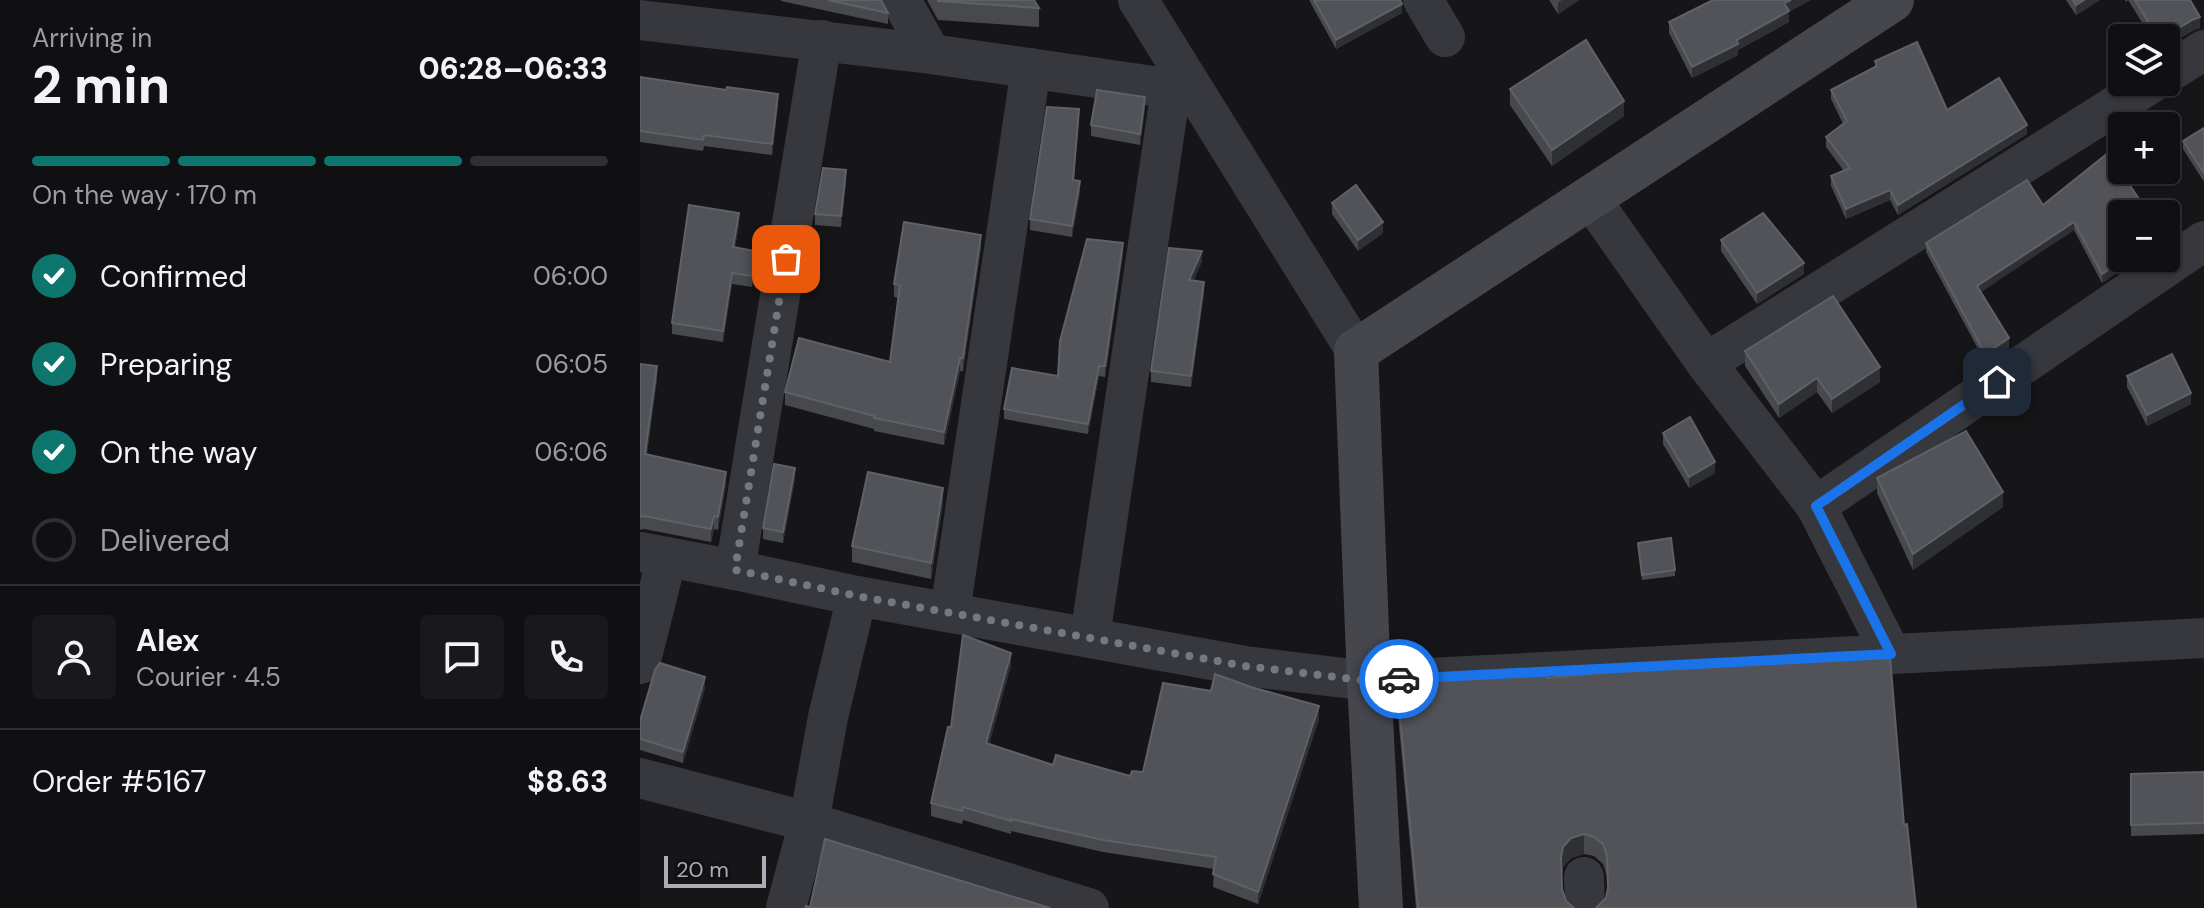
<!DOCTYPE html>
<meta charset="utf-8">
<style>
:root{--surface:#101012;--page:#19191b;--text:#f1f3f6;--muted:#9c9d9f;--line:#303032;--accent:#0f766e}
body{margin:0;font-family:"DM Sans",sans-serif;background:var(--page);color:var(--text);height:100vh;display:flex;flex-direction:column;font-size:30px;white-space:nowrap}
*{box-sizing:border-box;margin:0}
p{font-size:26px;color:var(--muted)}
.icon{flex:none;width:44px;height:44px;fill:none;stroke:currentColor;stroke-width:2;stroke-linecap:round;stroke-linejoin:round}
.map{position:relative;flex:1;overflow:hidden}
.drawer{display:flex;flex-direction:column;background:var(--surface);width:640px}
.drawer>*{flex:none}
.buttons{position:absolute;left:1468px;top:24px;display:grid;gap:16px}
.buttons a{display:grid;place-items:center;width:72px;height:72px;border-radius:8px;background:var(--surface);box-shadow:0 2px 6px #0004,0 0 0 2px var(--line);font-size:40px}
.scale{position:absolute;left:24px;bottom:20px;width:102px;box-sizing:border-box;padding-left:8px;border:4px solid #a8adb8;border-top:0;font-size:22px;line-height:28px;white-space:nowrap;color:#a8adb8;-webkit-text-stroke:6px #111113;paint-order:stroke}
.pin{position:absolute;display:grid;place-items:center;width:68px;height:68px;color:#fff;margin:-34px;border-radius:16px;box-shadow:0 4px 12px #0006}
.courier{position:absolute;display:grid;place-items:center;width:80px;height:80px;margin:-40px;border:6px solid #1a73e8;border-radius:50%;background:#fff;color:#222;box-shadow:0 2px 10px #0007}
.overview em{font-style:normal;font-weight:800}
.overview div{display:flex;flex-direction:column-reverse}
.overview{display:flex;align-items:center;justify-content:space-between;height:136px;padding:0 32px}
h1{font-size:52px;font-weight:800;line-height:60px}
.bar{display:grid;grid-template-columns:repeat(4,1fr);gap:12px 8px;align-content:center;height:96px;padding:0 32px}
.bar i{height:10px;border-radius:6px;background:var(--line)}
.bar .active{background:var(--accent)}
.bar p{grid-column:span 4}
.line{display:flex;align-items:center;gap:20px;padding:0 32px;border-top:2px solid var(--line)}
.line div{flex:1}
.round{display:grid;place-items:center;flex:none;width:84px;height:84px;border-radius:8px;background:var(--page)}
ol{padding:0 32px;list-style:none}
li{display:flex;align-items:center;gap:24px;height:88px}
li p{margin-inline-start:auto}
li .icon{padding:8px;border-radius:50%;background:var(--accent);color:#fff;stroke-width:4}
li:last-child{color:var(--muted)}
li i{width:44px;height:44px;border:4px solid var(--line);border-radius:50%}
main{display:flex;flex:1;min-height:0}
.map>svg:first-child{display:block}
</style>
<main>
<section class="drawer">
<div class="overview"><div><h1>2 min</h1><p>Arriving in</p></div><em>06:28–06:33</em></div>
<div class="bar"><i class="active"></i><i class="active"></i><i class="active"></i><i></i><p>On the way · 170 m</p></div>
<ol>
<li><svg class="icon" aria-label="check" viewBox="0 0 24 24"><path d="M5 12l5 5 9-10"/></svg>Confirmed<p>06:00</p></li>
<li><svg class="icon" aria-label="check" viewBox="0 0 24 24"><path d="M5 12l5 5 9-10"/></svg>Preparing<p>06:05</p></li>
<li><svg class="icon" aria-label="check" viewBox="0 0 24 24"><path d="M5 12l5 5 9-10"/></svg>On the way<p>06:06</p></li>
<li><i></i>Delivered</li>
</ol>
<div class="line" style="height:144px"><a class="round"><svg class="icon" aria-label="person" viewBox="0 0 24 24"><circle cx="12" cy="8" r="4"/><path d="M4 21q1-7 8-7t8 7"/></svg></a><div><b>Alex</b><p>Courier · 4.5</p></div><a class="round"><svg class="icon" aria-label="chat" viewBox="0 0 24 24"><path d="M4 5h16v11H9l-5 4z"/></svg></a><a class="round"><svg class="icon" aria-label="phone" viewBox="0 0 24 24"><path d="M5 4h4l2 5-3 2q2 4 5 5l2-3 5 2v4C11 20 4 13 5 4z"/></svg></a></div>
<div class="line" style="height:104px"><div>Order #5167</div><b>$8.63</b></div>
</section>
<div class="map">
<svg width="1564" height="908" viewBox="0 0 1564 908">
<rect width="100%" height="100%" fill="#161618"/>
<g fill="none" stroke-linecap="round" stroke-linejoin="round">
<g stroke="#37383d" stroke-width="40">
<polyline points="261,0 291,54"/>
<polyline points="498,0 716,351"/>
<polyline points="783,0 805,37"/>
<polyline points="0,20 291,54 555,92"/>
<polyline points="1526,74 1564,50"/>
<polyline points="950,198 1066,363 1176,506"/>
<polyline points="1066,363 1513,82"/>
<polyline points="0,552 95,570 217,596 605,666 729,681 1564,638"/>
<polyline points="95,570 182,40"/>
<polyline points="310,612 391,68"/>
<polyline points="450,637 531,89"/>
<polyline points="1251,654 1176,506 1564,241"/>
<polyline points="0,664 27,557"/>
<polyline points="0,778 169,822 449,908"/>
<polyline points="944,877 945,908"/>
<polyline points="146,908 169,822 188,717 217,596"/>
</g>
<polyline stroke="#45474d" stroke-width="44" points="741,908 729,681 716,351 1252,0"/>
</g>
<g fill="#47494d">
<polygon points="141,0 241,0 248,13 248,24 141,1"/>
<polygon points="287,0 394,0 399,8 399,27 298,20"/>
<polygon points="669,0 760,0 762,13 696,49"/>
<polygon points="909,0 939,0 918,14"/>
<polygon points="1426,0 1460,0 1436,15"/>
<polygon points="1485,0 1550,0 1560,28 1552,31 1526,47 1526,38 1512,38 1488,0 1486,2"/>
<polygon points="1149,12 1149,22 1098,50 1098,55 1052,78 1029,33 1029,22"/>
<polygon points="1235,61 1307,110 1387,134 1258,215 1250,200 1206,219 1191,186 1191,176 1204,171 1186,147 1186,137 1203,124 1191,99 1191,90 1235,67"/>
<polygon points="0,77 86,90 138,105 132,155 64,146 63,151 0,142"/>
<polygon points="870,89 984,116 912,166 870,105"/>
<polygon points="505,108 500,145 451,136 451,125"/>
<polygon points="439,120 434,180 440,192 432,237 390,230 390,219"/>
<polygon points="1564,128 1564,182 1543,149 1543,141"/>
<polygon points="206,181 201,227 175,225 175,214"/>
<polygon points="692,203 743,233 718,251 692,214"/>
<polygon points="1403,205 1499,208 1482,214 1495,260 1462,283 1434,230 1340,292 1369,347 1345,362 1286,252 1286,243"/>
<polygon points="99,224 95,247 115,262 112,287 92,284 83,342 32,334 32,323"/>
<polygon points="1081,240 1164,274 1117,304 1081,251"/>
<polygon points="341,247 323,371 320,371 304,445 234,431 234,429 145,405 145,392 250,362 259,298 254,297 254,284"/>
<polygon points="483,253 465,377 459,376 448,434 364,419 364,409 418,376"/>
<polygon points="562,262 554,280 564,292 551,387 511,382 511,371"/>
<polygon points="1105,351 1240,382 1192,413 1177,392 1139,418 1105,366"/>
<polygon points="0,364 17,379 7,454 86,485 78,530 74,529 71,542 4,529 0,530"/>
<polygon points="1487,376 1551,404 1507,426 1487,387"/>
<polygon points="1023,433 1075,473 1049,488 1023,444"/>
<polygon points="1237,478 1363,507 1273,570 1237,493"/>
<polygon points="155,479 143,543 123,539 123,528"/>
<polygon points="303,503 291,579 212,562 212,546"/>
<polygon points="998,543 1035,570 1035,576 1002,580"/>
<polygon points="371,665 349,744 413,765 490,776 679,719 618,904 573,887 574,869 463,852 371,831 371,834 323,820 322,824 291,816 291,803 311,727"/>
<polygon points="907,678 1264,825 958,907 966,898 967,890 967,876 963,864 954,856 944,854 931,858 923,867 922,875 922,889 926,901 934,908 776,908 757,705 757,685"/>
<polygon points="65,688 43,763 0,750 0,721"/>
<polygon points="1564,772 1564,834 1491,836 1491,774"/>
</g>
<g fill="#2f3033">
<polygon points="922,0 939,0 918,14 918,3"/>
<polygon points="1151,0 1171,0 1149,12 1149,22 1098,50 1098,55 1052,78 1052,67 1097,40 1144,3"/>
<polygon points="1444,0 1460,0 1436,15 1436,5"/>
<polygon points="762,4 762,13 696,49 696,40"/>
<polygon points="1560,17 1560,28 1552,31 1526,47 1526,38 1523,38 1552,20"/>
<polygon points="138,94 138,105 132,155 132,144"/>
<polygon points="505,97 505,108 500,145 500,134"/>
<polygon points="984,101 984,116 912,166 912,150"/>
<polygon points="1387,125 1387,134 1258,215 1258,205"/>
<polygon points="206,170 206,181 201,227 201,216"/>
<polygon points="440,181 440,192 432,237 432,226"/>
<polygon points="1250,190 1250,200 1206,219 1206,209"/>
<polygon points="1499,199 1499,208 1490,214 1482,214 1482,219 1480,212"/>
<polygon points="99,213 99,224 93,258 93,247"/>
<polygon points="743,222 743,233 718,251 718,240"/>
<polygon points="1434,222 1434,230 1337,295 1337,286"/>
<polygon points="341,235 341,247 323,371 323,358"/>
<polygon points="483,243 483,253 465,377 465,366"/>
<polygon points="115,251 115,262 112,287 112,276"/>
<polygon points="562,251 562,262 549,290 549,280"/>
<polygon points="1486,258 1495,258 1495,260 1462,283 1462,274"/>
<polygon points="1164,263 1164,274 1117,304 1117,293"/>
<polygon points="92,273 92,284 83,342 83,331"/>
<polygon points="564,282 564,292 551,387 551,376"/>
<polygon points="1369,338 1369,347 1345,362 1345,354"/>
<polygon points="320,358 320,371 304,445 304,432"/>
<polygon points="17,366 17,379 5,467 5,454"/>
<polygon points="459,366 459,376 448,434 448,424"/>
<polygon points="1240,367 1240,382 1192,413 1192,399"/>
<polygon points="1177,378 1177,392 1139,418 1139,404"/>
<polygon points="1551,393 1551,404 1507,426 1507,415"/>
<polygon points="1075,462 1075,473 1049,488 1049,477"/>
<polygon points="155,468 155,479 143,543 143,532"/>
<polygon points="86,472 86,485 78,530 78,517"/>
<polygon points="303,488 303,503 291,579 291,563"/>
<polygon points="1363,492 1363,507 1273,570 1273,554"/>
<polygon points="74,516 74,529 71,542 71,529"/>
<polygon points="371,653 371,665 346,756 346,743"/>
<polygon points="65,677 65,688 43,763 43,752"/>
<polygon points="679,706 679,719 618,904 618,892"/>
<polygon points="944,834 944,854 931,858 923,867 921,877 921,857 923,847 931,838"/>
</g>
<g fill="#525359" stroke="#5f6168" stroke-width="2">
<polygon points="188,0 241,0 248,13"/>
<polygon points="298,0 394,0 399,8 298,1"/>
<polygon points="674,0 760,0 762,4 696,40"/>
<polygon points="1073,0 1151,0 1144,3 1149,11 1097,40 1098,44 1052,67 1029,22"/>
<polygon points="1433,0 1444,0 1436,5"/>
<polygon points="1495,0 1550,0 1560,17 1552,20 1523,38 1518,38"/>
<polygon points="946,40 984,101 912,150 870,89"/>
<polygon points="1277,42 1307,110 1359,78 1387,125 1258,205 1250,190 1206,209 1191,176 1210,168 1186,137 1207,121 1191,90 1237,66 1235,61"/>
<polygon points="0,77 86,90 87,87 138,94 132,144 64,135 63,140 0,131"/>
<polygon points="457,90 505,97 500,134 451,125"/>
<polygon points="407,107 439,109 433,180 440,181 432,226 390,219"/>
<polygon points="1564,128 1564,173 1543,141"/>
<polygon points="1468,153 1499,199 1480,212 1482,216 1482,258 1486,258 1462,274 1434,222 1337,286 1369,338 1345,354 1286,243 1387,180 1403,205"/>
<polygon points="183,168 206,170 201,216 175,214"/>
<polygon points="716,185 743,222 718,240 692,203"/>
<polygon points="49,205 99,213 93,247 115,251 112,276 92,273 83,331 32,323"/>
<polygon points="1123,213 1164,263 1117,293 1081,240"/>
<polygon points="264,222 341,235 323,358 320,358 304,432 234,418 234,416 145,392 159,338 250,362 260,285 254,284"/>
<polygon points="447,239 483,243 465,366 459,366 448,424 364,409 372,368 418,376 420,341"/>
<polygon points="529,248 562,251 549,280 564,282 551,376 511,371"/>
<polygon points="1193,296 1240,367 1192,399 1177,378 1139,404 1105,351"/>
<polygon points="1532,354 1551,393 1507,415 1487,376"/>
<polygon points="0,364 17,366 5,454 86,472 78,517 74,516 71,529 4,516 0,517"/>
<polygon points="1050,417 1075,462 1049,477 1023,433"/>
<polygon points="1326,431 1363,492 1273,554 1237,478"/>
<polygon points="134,464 155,468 143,532 123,528"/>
<polygon points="228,472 303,488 291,563 212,546"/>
<polygon points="1031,538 1035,570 1002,575 998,543"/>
<polygon points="323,635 371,653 346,743 413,765 416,755 490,776 492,771 503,772 523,683 571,691 575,674 611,687 679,706 618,892 573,874 576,857 463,840 371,819 371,821 323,807 322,811 291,803 308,727 311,727"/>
<polygon points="1250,657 1264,825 1267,824 1276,908 956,908 966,898 968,888 967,856 963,844 954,837 944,834 931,838 923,847 921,857 922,889 926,901 934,908 778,908 757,685 809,680 907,675 907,678 972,672"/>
<polygon points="20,663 65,677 43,752 0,739 0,721 15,670"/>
<polygon points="1564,772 1564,823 1491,825 1491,774"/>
<polygon points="185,839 410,908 165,908 166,906 170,907"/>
</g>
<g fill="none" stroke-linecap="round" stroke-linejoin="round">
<polyline stroke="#757880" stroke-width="8" stroke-dasharray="0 14.4" points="146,259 95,570 217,596 605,666 729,681 759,679"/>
<polyline stroke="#1a73e8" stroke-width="10" points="759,679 1251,654 1176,506 1357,382"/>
</g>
</svg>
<div class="buttons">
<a><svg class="icon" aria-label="layers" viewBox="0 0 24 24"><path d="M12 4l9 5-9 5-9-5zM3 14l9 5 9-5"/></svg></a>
<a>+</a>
<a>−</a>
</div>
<div class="scale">20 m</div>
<div class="pin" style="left:146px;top:259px;background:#ea580c"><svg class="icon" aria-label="bag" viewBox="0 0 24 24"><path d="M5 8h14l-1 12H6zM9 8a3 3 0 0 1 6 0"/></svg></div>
<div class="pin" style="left:1357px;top:382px;background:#1f2937"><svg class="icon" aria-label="home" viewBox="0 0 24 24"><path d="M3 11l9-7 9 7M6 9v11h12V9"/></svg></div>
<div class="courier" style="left:759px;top:679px"><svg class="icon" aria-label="car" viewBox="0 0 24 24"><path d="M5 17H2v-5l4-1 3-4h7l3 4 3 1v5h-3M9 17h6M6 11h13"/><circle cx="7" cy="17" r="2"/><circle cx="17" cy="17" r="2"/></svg></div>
</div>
</main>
